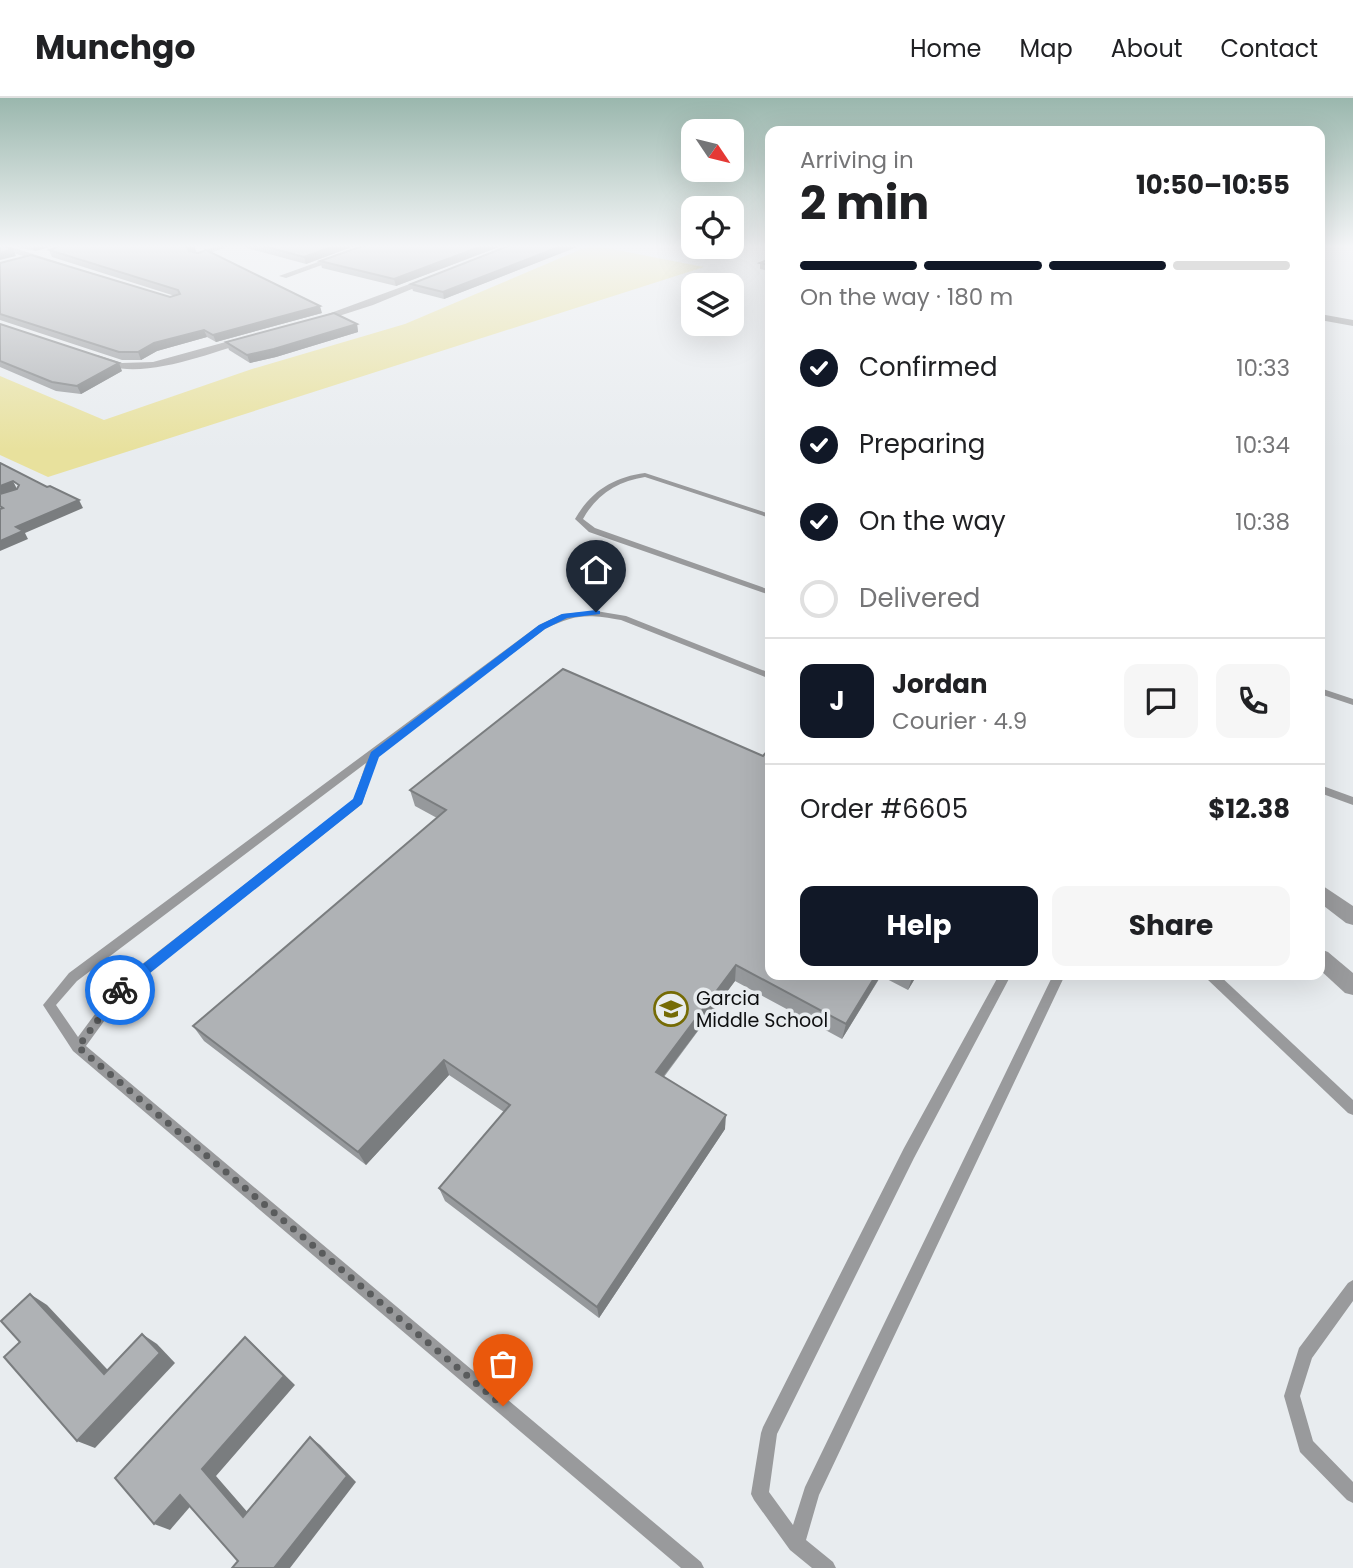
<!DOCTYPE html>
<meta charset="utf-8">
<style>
:root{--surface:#fff;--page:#f6f6f6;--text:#202124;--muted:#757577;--line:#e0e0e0;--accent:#111827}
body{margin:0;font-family:Poppins,sans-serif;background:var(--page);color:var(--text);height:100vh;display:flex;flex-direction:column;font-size:26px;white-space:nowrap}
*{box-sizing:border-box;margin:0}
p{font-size:23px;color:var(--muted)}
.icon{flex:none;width:38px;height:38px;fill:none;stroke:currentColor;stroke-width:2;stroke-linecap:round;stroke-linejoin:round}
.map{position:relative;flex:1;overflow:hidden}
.side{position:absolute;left:765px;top:28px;width:560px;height:854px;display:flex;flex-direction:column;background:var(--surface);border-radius:14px;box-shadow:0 7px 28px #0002}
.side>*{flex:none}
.needle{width:46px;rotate:125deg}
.fabs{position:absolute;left:681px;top:21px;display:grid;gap:14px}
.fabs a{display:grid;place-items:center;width:63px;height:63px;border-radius:14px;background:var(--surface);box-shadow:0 7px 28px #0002;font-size:35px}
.pin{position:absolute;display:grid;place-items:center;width:60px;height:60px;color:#fff;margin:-72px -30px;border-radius:50% 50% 50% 0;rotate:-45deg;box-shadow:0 0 7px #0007}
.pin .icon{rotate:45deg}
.courier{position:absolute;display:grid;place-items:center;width:70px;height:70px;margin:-35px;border:5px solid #1a73e8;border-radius:50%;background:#fff;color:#222;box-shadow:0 2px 9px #0007}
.overview em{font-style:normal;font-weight:700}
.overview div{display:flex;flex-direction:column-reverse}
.overview{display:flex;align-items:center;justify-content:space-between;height:119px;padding:0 35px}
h1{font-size:46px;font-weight:700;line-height:52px}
.bar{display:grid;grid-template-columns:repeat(4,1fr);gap:10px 7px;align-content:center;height:84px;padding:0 35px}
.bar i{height:9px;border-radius:5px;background:var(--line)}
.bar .on{background:var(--accent)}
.bar p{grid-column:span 4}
.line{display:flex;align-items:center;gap:18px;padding:0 35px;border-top:2px solid var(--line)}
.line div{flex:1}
.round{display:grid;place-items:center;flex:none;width:74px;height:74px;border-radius:14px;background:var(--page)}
ol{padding:0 35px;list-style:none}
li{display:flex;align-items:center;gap:21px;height:77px}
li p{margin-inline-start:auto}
li .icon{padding:7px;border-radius:50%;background:var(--accent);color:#fff;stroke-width:4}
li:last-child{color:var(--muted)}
li i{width:38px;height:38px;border:4px solid var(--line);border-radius:50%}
.primary-button{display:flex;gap:14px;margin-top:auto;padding:14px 35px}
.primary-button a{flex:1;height:80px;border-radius:14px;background:var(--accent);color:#fff;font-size:28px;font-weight:700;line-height:80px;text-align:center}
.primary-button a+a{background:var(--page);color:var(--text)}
header{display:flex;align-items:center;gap:42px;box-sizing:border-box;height:98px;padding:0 35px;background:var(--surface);border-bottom:2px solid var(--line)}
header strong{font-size:33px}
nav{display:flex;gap:38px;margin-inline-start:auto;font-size:24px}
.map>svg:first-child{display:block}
</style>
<header>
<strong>Munchgo</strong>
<nav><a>Home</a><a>Map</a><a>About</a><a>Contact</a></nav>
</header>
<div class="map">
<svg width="1353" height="1470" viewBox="0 0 1353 1470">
<rect width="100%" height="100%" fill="#e8ecef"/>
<polygon fill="#e8e19d" points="591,147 704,169 48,379 0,357 0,278 104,322 252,271 405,226"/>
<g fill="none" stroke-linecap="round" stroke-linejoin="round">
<g fill="#999a9c" fill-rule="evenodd">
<path d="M645 375 770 416V420L645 379C618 383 596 397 583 421L595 430 770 492V497L589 434 575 421C591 393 614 379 645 375Z"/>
<path d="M596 513 626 518 770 575V581L621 522C588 516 575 516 545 531L378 656 362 706 126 893 86 948 701 1464 704 1470H681L73 953 43 907 69 875 539 527 562 516ZM366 665 354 701 118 885 78 939 56 907 77 883Z"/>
<polygon points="1320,590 1353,601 1353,607 1320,596"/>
<polygon points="1320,687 1353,699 1353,707 1320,695"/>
<polygon points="999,877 1011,877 914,1060 777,1336 769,1394 793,1427 805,1389 1053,877 1065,877 819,1397 806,1442 833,1464 836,1470 812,1470 790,1452 754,1402 751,1396 761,1335 763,1329 904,1050"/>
<polygon points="1205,877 1219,877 1353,1002 1353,1017 1348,1015 1207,881"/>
<polygon points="1353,1182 1353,1203 1312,1260 1300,1298 1313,1343 1353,1384 1353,1405 1347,1402 1300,1354 1284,1298 1299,1250 1348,1185"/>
</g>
<g fill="#999a9c" fill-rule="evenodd">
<polygon points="0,147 5,147 67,167 60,169 0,151"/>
<polygon points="220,147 232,147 199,159 192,157"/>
<polygon points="365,147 377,147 286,180 279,178"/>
<polygon points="434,177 441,179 373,207 317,225 309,223"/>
<polygon points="1320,216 1353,222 1353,228 1320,222"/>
<path d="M251 237 254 238V242C212 254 131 289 92 260L97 257 122 265 153 264Z"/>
<polygon points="1320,786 1353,808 1353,827 1346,825 1320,805"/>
<polygon points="1320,851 1328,854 1353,875 1353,897 1345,895 1320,872"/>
</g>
</g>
<g fill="#96999c">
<polygon points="8,147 58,147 35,153"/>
<polygon points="62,147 194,147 196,153 194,154 322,215 216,244 207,239 157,253 141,262 122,262 0,222 0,165 170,199 175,198 52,159 49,152"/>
<polygon points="236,147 357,147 306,166"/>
<polygon points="504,147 396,188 322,170 320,163"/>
<polygon points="511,147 582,147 444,201 413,193 411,186"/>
<polygon points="770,161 770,173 760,171 760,165"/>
<polygon points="0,226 122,273 81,296 56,293 0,269"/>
<polygon points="357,226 358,234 276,259 250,265 229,252 226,244"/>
<polygon points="410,692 770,877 917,877 908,892 881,878 842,941 735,883 664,979 725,1031 599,1220 445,1103 439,1090 504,1014 449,977 366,1067 204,943 193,928 437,720 415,708"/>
</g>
<g fill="#7a7d7f">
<polygon points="32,147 58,147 35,153"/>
<polygon points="192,147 194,147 196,153 190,156 187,149"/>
<polygon points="337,147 357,147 306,166 304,159"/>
<polygon points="485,147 504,147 396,188 394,181"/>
<polygon points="564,147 582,147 444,201 443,194"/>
<polygon points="13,151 16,158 0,162 0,155"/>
<polygon points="320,208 322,215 216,244 213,237"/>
<polygon points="357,226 358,234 276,259 250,265 247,257"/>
<polygon points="204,232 207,239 157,253 141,262 138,254 154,245"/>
<polygon points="119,265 122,273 81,296 77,288"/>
<polygon points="13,383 17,391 0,397 0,388"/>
<polygon points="79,402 83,410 25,435 28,441 0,453 0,443 16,429"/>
<polygon points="736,867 735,883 656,988 656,974"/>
<polygon points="876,877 881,877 842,941 846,926"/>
<polygon points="913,877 917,877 908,892"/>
<polygon points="444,962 449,977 366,1067 358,1054"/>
<polygon points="726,1017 725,1031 599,1220 597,1209"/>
<polygon points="30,1196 47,1207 120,1285 104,1276"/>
<polygon points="142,1236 157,1246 175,1265 95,1350 77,1343"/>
<polygon points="245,1239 256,1249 295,1287 216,1378 256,1424 243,1419 202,1371"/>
<polygon points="310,1339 320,1347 356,1384 290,1470 274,1470"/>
<polygon points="180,1397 195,1403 170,1432 154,1426"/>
</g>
<g fill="#afb2b5" stroke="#7a7d7f" stroke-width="2">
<polygon points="0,147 13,151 0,155"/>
<polygon points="62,147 192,147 187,149 189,153 198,155 206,152 320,208 213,237 204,232 154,245 138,254 119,254 0,216 0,165 31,157 170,199 180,196 178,192 49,152"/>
<polygon points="260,147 337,147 304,159"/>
<polygon points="365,147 485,147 394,181 320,163"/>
<polygon points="511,147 564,147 443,194 411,186"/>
<polygon points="770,161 770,167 760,165"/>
<polygon points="334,215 357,226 274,251 247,257 226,244"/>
<polygon points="0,226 119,265 77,288 52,284 0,263"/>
<polygon points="0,365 47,389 50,388 79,402 16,429 23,433 0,443 0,411 3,410 0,408 0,396 17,391 19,387 13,383 0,388"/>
<polygon points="563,571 763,658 770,650 770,877 876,877 846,926 736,867 656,974 726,1017 597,1209 439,1090 510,1007 444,962 358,1054 193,928 446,712 410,692"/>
<polygon points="30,1196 104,1276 142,1236 160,1255 77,1343 4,1259 20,1244 1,1223"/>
<polygon points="245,1239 284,1278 202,1371 243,1419 310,1339 347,1378 274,1470 232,1470 238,1463 180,1397 154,1426 115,1380"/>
</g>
<linearGradient id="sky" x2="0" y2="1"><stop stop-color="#9ab7ad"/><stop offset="0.42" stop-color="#f5f6f8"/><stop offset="1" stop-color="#f5f6f8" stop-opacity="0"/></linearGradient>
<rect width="1353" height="353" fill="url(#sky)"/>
<polygon fill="#1a73e8" points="596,512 600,513 600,516 567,520 545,531 379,659 362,706 125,895 115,895 115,888 353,701 371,654 539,527 562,516"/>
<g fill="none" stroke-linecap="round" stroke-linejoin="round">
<polyline stroke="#5a5c5d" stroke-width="7" stroke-dasharray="0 12.6" points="120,892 78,949 503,1308"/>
</g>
<defs>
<g id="school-ring" transform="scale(1.75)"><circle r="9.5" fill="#e8ecef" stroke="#756b05" stroke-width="1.5"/><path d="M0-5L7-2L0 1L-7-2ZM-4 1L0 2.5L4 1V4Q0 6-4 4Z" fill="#756b05"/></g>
</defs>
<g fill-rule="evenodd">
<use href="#school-ring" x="671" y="911"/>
</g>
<g text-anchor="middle" stroke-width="7" stroke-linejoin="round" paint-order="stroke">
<g font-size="19" fill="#0d0e0f" stroke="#e8ecef" text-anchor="start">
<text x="696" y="907">Garcia<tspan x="696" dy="22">Middle School</tspan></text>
</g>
</g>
</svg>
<div class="fabs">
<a><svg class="needle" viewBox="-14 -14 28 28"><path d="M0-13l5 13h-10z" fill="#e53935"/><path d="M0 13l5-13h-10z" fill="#757577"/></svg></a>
<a><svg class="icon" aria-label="locate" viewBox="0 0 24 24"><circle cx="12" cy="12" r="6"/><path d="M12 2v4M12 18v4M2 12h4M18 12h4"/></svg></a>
<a><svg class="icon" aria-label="layers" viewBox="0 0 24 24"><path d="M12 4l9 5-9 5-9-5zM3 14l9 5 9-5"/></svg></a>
</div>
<div class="pin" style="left:503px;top:1308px;background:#ea580c"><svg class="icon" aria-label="bag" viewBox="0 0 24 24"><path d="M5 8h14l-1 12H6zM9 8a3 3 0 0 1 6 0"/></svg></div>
<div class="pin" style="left:596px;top:514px;background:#1f2937"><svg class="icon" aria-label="home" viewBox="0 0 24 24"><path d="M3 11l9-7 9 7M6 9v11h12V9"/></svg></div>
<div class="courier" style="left:120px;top:892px"><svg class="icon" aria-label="bike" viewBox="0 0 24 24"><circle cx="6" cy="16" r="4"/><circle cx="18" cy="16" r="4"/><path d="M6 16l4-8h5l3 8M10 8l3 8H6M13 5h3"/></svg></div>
<section class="side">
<div class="overview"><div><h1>2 min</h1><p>Arriving in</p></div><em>10:50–10:55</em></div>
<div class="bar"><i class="on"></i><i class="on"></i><i class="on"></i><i></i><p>On the way · 180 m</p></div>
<ol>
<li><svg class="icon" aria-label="check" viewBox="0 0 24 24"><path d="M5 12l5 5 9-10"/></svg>Confirmed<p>10:33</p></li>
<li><svg class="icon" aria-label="check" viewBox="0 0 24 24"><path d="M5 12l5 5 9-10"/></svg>Preparing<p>10:34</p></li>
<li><svg class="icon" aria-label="check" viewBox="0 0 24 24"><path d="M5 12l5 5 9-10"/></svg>On the way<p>10:38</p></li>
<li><i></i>Delivered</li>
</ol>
<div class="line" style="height:126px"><b class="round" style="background:var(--accent);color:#fff">J</b><div><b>Jordan</b><p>Courier · 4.9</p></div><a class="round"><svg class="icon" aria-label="chat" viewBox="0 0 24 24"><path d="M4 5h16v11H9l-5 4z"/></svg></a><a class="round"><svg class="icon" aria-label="phone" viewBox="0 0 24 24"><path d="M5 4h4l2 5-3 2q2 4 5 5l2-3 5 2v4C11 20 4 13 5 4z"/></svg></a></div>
<div class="line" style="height:91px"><div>Order #6605</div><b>$12.38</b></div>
<div class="primary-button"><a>Help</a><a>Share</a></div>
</section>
</div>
